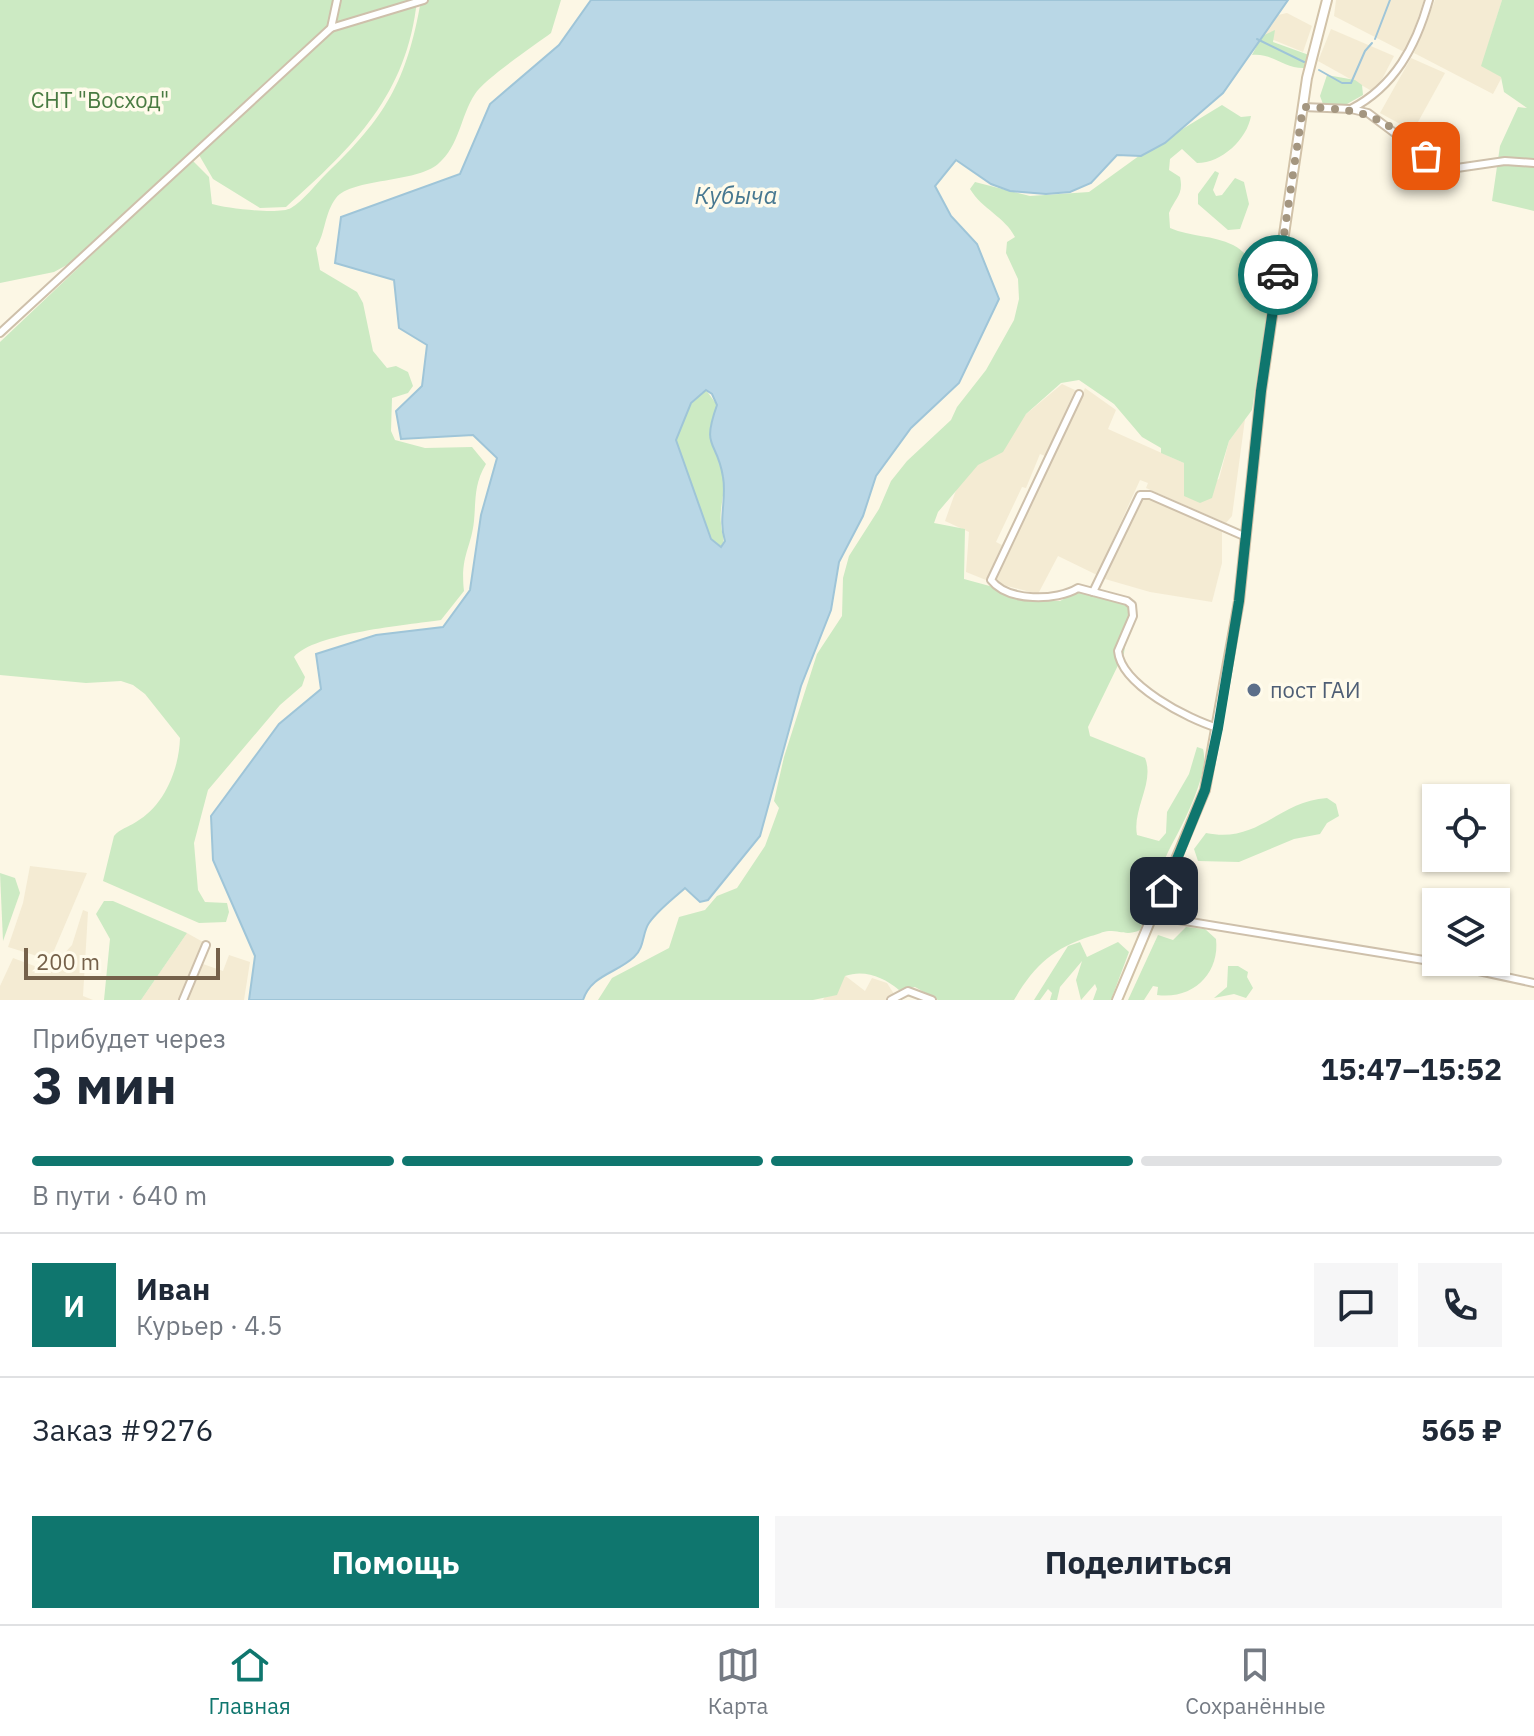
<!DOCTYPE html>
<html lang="ru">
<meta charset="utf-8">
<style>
:root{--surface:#fff;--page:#f6f6f7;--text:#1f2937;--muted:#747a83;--line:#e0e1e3;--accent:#0f766e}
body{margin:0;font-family:"IBM Plex Sans",sans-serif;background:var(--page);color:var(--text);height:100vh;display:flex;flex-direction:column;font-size:30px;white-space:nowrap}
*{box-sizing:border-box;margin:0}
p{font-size:26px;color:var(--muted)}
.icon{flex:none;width:44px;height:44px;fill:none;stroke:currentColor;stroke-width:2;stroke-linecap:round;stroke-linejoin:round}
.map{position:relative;height:1000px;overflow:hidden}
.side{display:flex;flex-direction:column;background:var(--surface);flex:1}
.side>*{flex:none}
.fabs{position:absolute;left:1422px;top:784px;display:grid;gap:16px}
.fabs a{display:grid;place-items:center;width:88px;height:88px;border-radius:0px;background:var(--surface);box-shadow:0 2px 6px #0004;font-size:40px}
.scale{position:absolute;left:24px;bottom:20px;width:196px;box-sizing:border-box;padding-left:8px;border:4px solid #75614a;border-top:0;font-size:22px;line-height:28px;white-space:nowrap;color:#75614a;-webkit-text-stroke:6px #fffbeb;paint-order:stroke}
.pin{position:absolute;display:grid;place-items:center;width:68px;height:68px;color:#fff;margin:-34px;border-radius:16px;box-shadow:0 4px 12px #0006}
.courier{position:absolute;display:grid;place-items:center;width:80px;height:80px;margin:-40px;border:6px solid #0f766e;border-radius:50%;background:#fff;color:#222;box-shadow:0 2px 10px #0007}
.overview em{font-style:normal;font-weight:700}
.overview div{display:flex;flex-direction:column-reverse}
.overview{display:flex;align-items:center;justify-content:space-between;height:136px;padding:0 32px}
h1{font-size:52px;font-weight:700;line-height:60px}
.bar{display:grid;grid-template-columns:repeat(4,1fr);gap:12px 8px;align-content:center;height:96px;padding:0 32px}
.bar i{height:10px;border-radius:6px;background:var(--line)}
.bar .selected{background:var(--accent)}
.bar p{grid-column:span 4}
.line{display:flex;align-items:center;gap:20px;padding:0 32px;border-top:2px solid var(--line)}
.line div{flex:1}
.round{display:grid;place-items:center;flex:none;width:84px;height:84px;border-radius:0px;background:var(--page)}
.button{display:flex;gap:16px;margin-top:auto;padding:16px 32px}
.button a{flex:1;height:92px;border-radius:0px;background:var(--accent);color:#fff;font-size:32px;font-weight:700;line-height:92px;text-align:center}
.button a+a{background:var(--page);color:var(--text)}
.dock{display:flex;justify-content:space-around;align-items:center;height:112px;border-top:2px solid var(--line);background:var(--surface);font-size:22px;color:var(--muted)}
.dock a{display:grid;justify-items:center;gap:4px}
.dock .selected{color:var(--accent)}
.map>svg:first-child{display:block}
</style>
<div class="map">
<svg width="1534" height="1000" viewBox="0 0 1534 1000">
<rect width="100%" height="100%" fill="#fcf7e5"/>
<g fill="#f4ebd3">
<polygon points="1336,0 1424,0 1406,53 1334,16"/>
<polygon points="1435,0 1502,0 1482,65 1502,77 1493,94 1414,53"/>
<polygon points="1287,13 1312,26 1303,52 1266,37 1264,31 1278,15"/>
<polygon points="1331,29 1394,56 1377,89 1370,90 1318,61"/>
<polygon points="1411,58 1445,73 1413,131 1380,113"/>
<polygon points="1062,384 1075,390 1045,456 1040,454 1026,488 1022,487 996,542 1002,545 986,580 966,572 969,532 945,521 965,465"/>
<polygon points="1085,388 1116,410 1108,429 1184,463 1184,496 1219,479 1229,441 1245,419 1232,516 1226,523 1146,488 1148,483 1140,480 1097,575 1058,556 1038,594 999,584 997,579"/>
<polygon points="1147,498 1222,531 1222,563 1212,602 1150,592 1105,579 1140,501"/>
<polygon points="30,866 87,873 50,960 8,947 23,903"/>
<polygon points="83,910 88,912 83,996 93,1000 0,1000 0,986 13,958 48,971 50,965 54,965 72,945"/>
<polygon points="187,933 203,942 180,1000 141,1000"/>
<polygon points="229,955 250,962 244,1000 186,1000 200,963 223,971"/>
<polygon points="839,971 865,991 872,978 887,983 894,994 888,1000 823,1000"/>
</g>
<g fill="#cceac3">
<path d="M0 0H417C407 95 354 146 286 207L260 208 213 179 195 148 76 260 54 272 0 283Z"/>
<path d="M421 0H561L551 33C535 45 484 79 475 94 460 117 460 145 438 164 416 183 352 178 336 198 324 214 326 232 316 248L320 270 357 292 363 303 373 351 387 368 396 366 408 372 413 386 408 393 392 398 391 431 395 440 425 448 472 447 486 464C474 484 476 499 474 521 471 549 460 556 464 591L441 620C408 625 314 633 294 657L305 677 302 686 280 705 208 790 194 843 198 890 205 902 227 903 229 912 226 922 199 923 103 881 114 836C121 828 127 828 136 822 164 806 179 770 180 738L145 694 133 685 121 681 86 683 0 675V342L192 160 209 177 212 204C225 208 280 215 291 208 303 201 316 184 326 174 385 118 407 81 421 0Z"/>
<polygon points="1502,0 1534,0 1534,211 1492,201 1500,146 1518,107 1527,108 1504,92 1501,77 1481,66"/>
<path d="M1275 30 1273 42 1309 55 1305 68C1284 69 1273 53 1252 55L1262 36Z"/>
<polygon points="1327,75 1355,80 1362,85 1363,95 1347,104 1323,104 1320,96"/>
<path d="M1222 105 1241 117 1251 116C1247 139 1222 163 1197 163L1182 149 1170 159 1169 170 1180 177C1184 195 1175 198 1169 213L1170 228C1191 237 1213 235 1233 245 1249 253 1256 270 1272 278L1252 410 1229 441 1212 498 1200 503 1184 496V463L1161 453V448L1142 437 1114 404 1079 380 1061 383 1026 414 1003 452 978 465 938 512 934 523 965 529 964 579 1044 601H1060L1082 589 1126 602 1131 608 1124 653 1088 727 1090 736 1145 758C1155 782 1132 809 1137 835L1159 841 1166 833 1167 812 1189 774 1197 747 1203 749C1210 773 1182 826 1170 848 1160 867 1149 907 1140 930 1127 936 1122 931 1109 931 1103 931 1097 935 1091 936 1053 948 1034 966 1014 1000H938L915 987 899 990C884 977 864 969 845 976L837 995 813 1000H598L612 978 669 948 679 917 705 910 717 896 737 888 765 846 779 808 774 801 784 757 817 654 842 616 843 578 849 556 879 509 891 481 907 461 951 420 957 407 986 370 1014 320 1019 299 1018 279 1006 253 1007 242 1015 237C1005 217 982 209 970 189L975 182 1030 196 1089 192 1143 153Z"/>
<polygon points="1215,171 1219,173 1213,190 1216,196 1222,195 1235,178 1244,182 1249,204 1240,229 1228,230 1198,204 1198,194"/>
<path d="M706 390 717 405C701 446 718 443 723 478 726 492 719 508 721 523 721 533 726 539 722 547L711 539 676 440 691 403Z"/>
<path d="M1327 798 1336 804 1339 816 1327 823 1320 834 1294 839 1239 862 1198 861 1194 849 1206 833C1259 844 1278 801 1327 798Z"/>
<polygon points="0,873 15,878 20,893 3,941"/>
<polygon points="104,901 113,901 187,933 141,1000 104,1000 110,939 96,914"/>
<path d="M1186 927 1205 929 1216 939C1220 973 1193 1000 1157 995L1158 987 1153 986 1144 1000H1128L1158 935 1173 940Z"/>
<polygon points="1080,942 1087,957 1118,942 1129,952 1111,1000 1093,1000 1097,989 1095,984 1081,1000 1076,980 1082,961 1060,987 1057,1000 1050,1000 1052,993 1048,989 1040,1000 1034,1000 1068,946"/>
<polygon points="1228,966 1238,966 1248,972 1247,977 1253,988 1246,998 1234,994 1214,998 1227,987"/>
</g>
<path fill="#b9d7e6" stroke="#9fc5d8" stroke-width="2" fill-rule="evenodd" d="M591 0H1288L1223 93 1165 143 1141 156 1117 155 1091 183 1070 192 1046 194 1010 191 991 184 956 160 935 186 951 216 977 244 999 299 959 383 911 428 876 476 863 516 839 562 831 610 801 686 760 836 708 900 700 902 685 888C673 899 658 910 649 923 642 933 645 947 634 957 617 973 591 975 583 1000H249L255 956 213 860 211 816 279 724 321 689 316 654 376 635 443 627 470 590 481 515 497 458 473 435 401 439 396 411 422 386 427 345 399 328 394 280 335 263 341 217 460 174 490 104 559 45ZM706 390 712 394 717 405C701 450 717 439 723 477 727 499 718 519 725 541L721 547 711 539 676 440 691 403Z"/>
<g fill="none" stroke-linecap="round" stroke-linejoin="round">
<g stroke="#9fc5d8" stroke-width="2">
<polyline points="1257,39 1304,62"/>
<polyline points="1375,39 1390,0"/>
<polyline points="1319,70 1342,83 1351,83 1365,51 1372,43"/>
</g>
<g stroke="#cec0ab" stroke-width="10">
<g id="minor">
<polyline points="331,28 424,0"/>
<polyline points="1303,107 1351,109 1368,113 1432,161 1450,169 1505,161 1534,163"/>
<path d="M1351 109C1395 86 1416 46 1429 0"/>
<polyline points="0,333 331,28 337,0"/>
<path d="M1079 394 991 580C1008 602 1057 601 1078 588L1127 601 1132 605 1133 616 1118 651C1121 685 1188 719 1218 728"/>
<polyline points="1093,592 1140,495 1150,495 1246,537"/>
<polyline points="1154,916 1436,962"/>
<polyline points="1437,962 1534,983"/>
<polyline points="183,1000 206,945"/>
<polyline points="891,1000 908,991 932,1000"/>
</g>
</g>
<g stroke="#d1c2a8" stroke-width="12">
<polyline id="secondary" points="1117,1000 1205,790 1239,601 1261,391 1307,78 1327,0"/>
</g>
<use href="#minor" stroke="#fff" stroke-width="6"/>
<use href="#secondary" stroke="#fff" stroke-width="8"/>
</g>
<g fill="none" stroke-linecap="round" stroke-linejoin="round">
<path stroke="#a49680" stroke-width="8" stroke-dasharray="0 14.4" d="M1278 275 1303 107C1363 109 1381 114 1426 156"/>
<polyline stroke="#0f766e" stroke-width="10" points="1164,891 1205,790 1218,728 1239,601 1261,391 1278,275"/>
</g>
<circle fill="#5c6f8a" stroke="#fffbeb" stroke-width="3" cx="1254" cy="690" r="8"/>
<g text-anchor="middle" stroke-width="7" stroke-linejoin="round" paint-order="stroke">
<g font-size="22" fill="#497b42" stroke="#fffbeb">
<text x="100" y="108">СНТ "Восход"</text>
</g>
<g font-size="22" fill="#4e5e75" stroke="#fffbeb" text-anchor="start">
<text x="1270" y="698">пост ГАИ</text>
</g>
<g font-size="24" font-style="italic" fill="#467790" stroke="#fffbeb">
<text x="736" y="204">Кубыча</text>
</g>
</g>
</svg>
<div class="fabs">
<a><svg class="icon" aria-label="locate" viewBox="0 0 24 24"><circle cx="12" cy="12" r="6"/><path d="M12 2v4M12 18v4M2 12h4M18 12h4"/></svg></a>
<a><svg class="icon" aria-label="layers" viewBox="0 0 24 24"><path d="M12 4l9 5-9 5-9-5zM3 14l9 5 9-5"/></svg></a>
</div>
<div class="scale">200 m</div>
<div class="pin" style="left:1426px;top:156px;background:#ea580c"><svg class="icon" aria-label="bag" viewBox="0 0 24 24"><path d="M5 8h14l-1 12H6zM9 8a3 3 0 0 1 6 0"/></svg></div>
<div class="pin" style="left:1164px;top:891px;background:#1f2937"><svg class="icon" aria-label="home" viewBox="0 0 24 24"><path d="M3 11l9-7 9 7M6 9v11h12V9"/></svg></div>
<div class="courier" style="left:1278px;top:275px"><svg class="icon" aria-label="car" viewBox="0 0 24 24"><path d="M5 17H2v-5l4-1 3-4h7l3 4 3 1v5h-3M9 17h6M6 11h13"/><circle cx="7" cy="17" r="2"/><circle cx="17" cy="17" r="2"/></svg></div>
</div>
<section class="side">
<div class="overview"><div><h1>3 мин</h1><p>Прибудет через</p></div><em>15:47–15:52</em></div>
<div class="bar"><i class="selected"></i><i class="selected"></i><i class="selected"></i><i></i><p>В пути · 640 m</p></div>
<div class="line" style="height:144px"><b class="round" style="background:var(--accent);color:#fff">И</b><div><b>Иван</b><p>Курьер · 4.5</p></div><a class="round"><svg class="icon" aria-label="chat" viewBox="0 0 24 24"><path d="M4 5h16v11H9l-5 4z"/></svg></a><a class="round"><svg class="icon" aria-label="phone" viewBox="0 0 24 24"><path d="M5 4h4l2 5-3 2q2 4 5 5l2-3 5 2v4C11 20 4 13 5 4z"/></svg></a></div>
<div class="line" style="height:104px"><div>Заказ #9276</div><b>565 ₽</b></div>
<div class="button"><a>Помощь</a><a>Поделиться</a></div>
</section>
<nav class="dock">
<a class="selected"><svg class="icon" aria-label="home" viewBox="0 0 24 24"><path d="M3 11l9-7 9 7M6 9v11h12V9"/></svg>Главная</a>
<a><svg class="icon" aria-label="map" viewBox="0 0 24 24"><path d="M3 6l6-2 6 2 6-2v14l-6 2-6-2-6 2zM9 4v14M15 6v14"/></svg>Карта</a>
<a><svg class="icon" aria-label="saved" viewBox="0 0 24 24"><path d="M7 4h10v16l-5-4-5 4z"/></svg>Сохранённые</a>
</nav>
